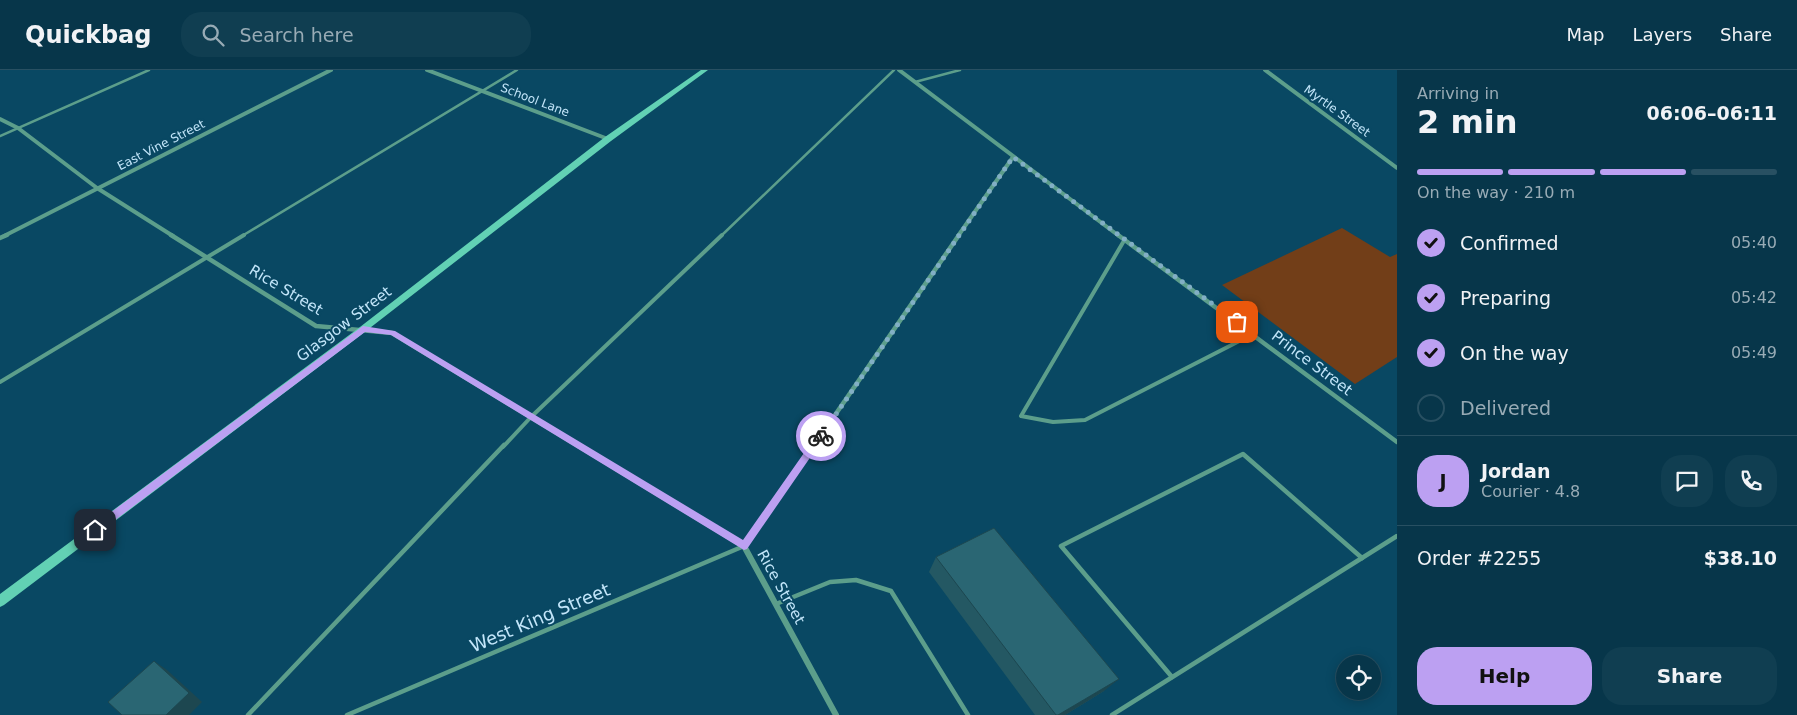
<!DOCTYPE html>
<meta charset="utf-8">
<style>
:root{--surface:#07364a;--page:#103e51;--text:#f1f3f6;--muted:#98abb5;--line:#285062;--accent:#bca0f2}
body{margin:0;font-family:"DejaVu Sans",sans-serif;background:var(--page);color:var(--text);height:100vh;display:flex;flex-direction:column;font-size:19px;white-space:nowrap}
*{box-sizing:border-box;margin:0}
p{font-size:16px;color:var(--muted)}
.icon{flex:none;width:28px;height:28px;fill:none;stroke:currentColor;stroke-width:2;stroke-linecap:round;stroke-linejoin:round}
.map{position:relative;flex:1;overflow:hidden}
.details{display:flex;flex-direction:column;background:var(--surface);width:400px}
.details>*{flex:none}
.fabs{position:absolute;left:1336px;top:585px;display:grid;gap:10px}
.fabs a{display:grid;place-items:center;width:45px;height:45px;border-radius:50%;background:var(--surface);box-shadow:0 2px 12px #0003,0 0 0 1px var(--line);font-size:25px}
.pin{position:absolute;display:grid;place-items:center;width:42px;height:42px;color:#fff;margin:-21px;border-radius:10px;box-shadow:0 2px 8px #0006}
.courier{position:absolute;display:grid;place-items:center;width:50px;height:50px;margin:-25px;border:4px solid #bca0f2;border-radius:50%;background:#fff;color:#222;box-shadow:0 1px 6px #0007}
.head em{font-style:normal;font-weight:700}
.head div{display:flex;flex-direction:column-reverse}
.head{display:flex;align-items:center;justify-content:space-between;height:85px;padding:0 20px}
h1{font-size:32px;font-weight:700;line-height:38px}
.bar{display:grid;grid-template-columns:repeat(4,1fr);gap:8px 5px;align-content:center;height:60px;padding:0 20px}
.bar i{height:6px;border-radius:4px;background:var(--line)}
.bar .selected{background:var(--accent)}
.bar p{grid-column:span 4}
.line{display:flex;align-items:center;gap:12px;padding:0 20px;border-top:1px solid var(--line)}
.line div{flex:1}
.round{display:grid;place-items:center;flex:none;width:52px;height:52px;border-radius:20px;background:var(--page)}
ol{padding:0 20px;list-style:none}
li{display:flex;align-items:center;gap:15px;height:55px}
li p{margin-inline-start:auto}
li .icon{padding:5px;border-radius:50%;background:var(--accent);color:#111;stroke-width:4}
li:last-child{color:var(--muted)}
li i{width:28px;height:28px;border:2px solid var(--line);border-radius:50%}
.button{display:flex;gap:10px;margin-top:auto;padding:10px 20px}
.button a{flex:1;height:58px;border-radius:20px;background:var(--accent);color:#111;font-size:20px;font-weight:700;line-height:58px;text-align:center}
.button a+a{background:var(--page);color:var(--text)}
header{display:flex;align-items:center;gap:30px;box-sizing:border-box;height:70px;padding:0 25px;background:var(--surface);border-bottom:1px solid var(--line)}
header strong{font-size:24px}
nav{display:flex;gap:28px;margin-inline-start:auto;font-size:18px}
.search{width:350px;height:45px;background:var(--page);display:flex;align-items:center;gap:12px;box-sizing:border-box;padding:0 18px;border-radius:20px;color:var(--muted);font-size:19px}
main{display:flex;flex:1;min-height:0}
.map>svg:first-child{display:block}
</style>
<header>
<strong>Quickbag</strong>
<div class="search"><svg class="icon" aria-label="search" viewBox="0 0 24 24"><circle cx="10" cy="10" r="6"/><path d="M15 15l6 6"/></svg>Search here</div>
<nav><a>Map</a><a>Layers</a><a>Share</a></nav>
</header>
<main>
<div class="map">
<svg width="1397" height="645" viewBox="0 0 1397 645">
<rect width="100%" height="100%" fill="#094863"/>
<polygon fill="#723e18" points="1342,158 1390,187 1397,184 1397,287 1355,314 1222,215"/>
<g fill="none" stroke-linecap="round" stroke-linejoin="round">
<g stroke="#5c9e8b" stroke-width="2.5">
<polyline points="915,12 960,0"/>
<polyline points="0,66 149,0"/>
<polyline points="242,166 517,0"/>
<polyline points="721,166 894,0"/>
</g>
<g stroke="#5c9e8b" stroke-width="4">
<polyline points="1125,169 1021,346 1053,352 1085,350 1253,264"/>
<polyline points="0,312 244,165"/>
<polyline points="503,377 531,347 722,165"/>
</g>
<g stroke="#5c9e8b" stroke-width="4.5">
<polyline points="776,534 830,512 856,510 891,521 968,645"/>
<polyline points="1172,607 1061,476 1243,384 1362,488"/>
<polyline points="248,645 504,375"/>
<polyline points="347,645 744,476"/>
<polyline points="1112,645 1397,466"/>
</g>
<g stroke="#5c9e8b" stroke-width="4">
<polyline points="427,0 608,69"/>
<polyline points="899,0 1119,166"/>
<polyline points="1265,0 1397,98"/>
<polyline points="0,49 18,58 97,118 173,166"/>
<polyline points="4,166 331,0"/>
<polyline points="958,166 1013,87"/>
</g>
<g stroke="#5c9e8b" stroke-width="4.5">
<polyline points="171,165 316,256 392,263 580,377"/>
<polyline points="1118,165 1397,372"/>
<polyline points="0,168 7,165"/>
<polyline points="813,377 959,165"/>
</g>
<g stroke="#5c9e8b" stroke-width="6">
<polyline points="578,375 744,476 836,645"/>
<polyline points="744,476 814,375"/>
</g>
<polygon fill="#62d1b4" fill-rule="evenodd" points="701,0 708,0 611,71 366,261 4,535 0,537 0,524 360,257 605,67"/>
</g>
<polygon fill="#245863" points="936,487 1104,621 1065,645 1035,645 929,502"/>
<g fill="#1d4750">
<polygon points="154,591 167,600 202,632 189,645 166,645"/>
<polygon points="1119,609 1104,621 1065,645 1058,645"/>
</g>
<g fill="#2a6673" stroke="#1d4750">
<polygon points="994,458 1119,609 1058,645 1056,645 936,487"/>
<polygon points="154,591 189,623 166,645 122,645 108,632"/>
</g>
<polygon fill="#bca0f2" points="363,256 395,261 743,470 818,363 824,363 825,366 747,479 744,480 391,265 365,262 98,463 91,463 91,457"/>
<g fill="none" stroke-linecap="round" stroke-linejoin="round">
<polyline stroke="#82afc5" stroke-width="5" stroke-dasharray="0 9" points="821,366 1013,87 1237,252"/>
</g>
<g text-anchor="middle" stroke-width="4" stroke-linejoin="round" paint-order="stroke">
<g font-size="12" fill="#c3e6fa" stroke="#094863">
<text transform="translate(535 30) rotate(21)" y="4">School Lane</text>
<text transform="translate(1337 41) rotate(36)" y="4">Myrtle Street</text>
<text transform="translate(161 75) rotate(-27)" y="4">East Vine Street</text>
</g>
<g font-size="15" fill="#c3e6fa" stroke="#094863">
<text transform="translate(286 220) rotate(31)" y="5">Rice Street</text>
<text transform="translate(344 254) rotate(-37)" y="5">Glasgow Street</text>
<text transform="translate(1312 293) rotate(37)" y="5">Prince Street</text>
<text transform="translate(781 517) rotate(61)" y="5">Rice Street</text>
</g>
<g font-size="18" fill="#c3e6fa" stroke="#094863">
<text transform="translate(540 548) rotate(-23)" y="6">West King Street</text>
</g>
</g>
</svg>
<div class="fabs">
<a><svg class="icon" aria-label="locate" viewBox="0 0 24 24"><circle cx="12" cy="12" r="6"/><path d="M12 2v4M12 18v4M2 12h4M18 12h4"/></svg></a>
</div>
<div class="pin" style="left:1237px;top:252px;background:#ea580c"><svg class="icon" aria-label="bag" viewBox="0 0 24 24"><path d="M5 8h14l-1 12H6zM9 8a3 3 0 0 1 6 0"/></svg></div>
<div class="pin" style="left:95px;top:460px;background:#1f2937"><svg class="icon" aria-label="home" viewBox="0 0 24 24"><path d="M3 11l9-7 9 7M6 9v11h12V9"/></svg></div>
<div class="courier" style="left:821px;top:366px"><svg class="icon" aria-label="bike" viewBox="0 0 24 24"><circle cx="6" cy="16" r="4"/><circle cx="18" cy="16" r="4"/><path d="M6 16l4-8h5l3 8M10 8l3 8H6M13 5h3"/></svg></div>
</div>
<section class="details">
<div class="head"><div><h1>2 min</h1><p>Arriving in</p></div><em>06:06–06:11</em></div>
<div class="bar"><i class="selected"></i><i class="selected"></i><i class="selected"></i><i></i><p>On the way · 210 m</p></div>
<ol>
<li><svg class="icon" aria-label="check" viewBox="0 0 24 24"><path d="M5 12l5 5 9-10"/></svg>Confirmed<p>05:40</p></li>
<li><svg class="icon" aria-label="check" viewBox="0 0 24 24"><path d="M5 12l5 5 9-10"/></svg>Preparing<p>05:42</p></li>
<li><svg class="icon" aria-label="check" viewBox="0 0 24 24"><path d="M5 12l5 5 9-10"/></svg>On the way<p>05:49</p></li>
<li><i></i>Delivered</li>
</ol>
<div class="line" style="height:90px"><b class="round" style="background:var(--accent);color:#111">J</b><div><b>Jordan</b><p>Courier · 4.8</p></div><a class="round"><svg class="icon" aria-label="chat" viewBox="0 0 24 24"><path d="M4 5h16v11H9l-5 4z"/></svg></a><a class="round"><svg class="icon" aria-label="phone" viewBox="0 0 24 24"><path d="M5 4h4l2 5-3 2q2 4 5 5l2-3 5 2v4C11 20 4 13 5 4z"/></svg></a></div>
<div class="line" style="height:65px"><div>Order #2255</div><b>$38.10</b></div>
<div class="button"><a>Help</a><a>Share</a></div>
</section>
</main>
